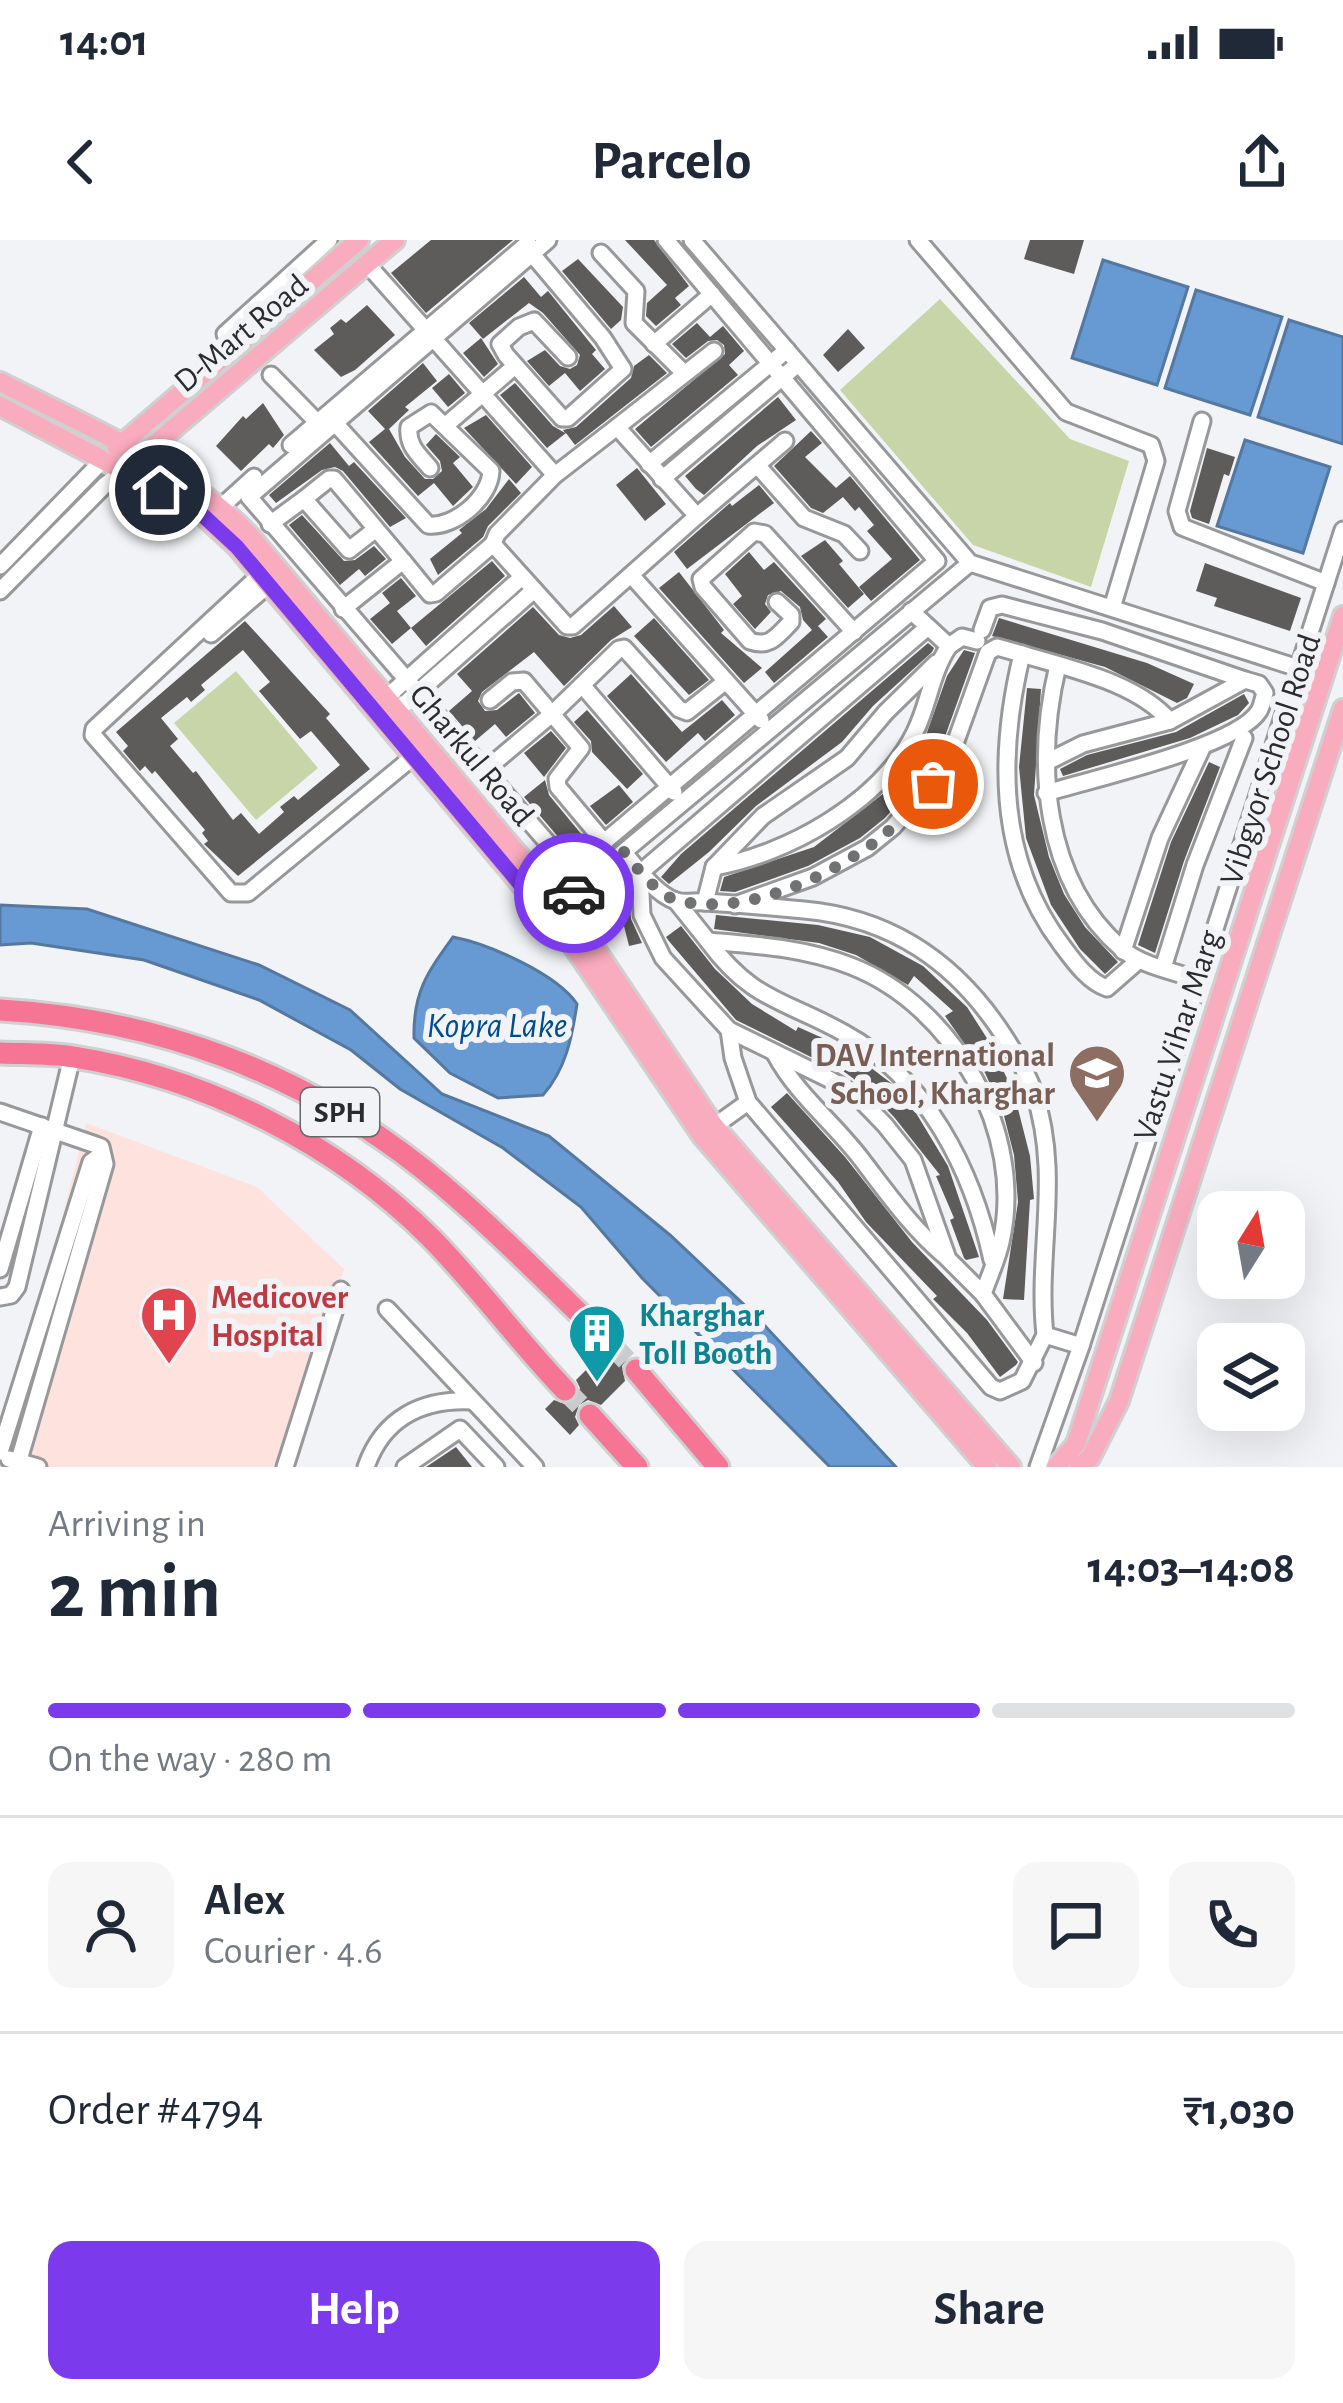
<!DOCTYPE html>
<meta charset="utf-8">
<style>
:root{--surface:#fff;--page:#f6f6f7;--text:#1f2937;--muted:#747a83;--line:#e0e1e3;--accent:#7c3aed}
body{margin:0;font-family:"Alegreya Sans",sans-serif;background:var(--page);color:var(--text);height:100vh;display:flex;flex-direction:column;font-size:45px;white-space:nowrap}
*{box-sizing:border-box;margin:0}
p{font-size:39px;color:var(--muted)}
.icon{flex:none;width:66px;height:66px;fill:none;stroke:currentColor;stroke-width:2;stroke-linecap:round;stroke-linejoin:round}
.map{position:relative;height:1227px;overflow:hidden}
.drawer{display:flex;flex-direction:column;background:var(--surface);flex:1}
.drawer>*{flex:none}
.needle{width:78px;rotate:11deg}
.fabs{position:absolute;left:1197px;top:951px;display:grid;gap:24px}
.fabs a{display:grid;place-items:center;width:108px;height:108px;border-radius:24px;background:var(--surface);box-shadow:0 12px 48px #0002;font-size:60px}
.pin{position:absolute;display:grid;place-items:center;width:102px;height:102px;color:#fff;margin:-51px;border:6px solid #fff;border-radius:50%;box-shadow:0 3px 12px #0007}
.courier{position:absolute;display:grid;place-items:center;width:120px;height:120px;margin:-60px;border:9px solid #7c3aed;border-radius:50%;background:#fff;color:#222;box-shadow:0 3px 15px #0007}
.summary em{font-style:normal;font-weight:700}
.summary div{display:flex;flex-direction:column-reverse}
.summary{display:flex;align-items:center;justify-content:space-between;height:204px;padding:0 48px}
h1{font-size:78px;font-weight:700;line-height:90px}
.bar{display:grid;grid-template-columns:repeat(4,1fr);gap:18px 12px;align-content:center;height:144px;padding:0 48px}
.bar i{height:15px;border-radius:9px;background:var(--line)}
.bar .current{background:var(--accent)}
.bar p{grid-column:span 4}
.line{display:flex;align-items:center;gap:30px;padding:0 48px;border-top:3px solid var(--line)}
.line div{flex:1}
.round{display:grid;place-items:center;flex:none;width:126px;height:126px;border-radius:24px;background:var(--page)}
.button{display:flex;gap:24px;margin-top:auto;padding:24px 48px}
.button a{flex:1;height:138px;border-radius:24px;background:var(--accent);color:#fff;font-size:48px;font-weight:700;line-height:138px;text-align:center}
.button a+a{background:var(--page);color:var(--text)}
.status{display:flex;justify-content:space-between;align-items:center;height:84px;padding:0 60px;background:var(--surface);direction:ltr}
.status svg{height:33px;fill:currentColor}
header{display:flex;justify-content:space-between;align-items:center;height:156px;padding:0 48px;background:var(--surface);font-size:54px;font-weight:700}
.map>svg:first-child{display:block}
</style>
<div class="status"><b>14:01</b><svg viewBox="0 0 49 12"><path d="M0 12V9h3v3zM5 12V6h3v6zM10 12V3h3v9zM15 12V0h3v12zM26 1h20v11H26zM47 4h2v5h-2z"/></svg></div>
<header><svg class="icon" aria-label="back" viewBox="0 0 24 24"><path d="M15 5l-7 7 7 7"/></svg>Parcelo<svg class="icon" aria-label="share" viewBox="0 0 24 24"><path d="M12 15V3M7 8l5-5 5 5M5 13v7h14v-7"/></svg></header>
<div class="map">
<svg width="1343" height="1227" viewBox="0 0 1343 1227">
<rect width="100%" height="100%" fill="#f2f3f6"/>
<polygon fill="#fde2dd" points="86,883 257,947 344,1029 282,1227 0,1227"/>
<g fill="#c8d5a8">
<polygon points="940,59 1070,199 1129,221 1091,347 973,305 840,150"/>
<polygon points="236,431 318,528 256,580 174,483"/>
</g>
<g fill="#6799d2" stroke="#5578a0" stroke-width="3">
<polygon points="1103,20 1188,47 1157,145 1072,118"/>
<polygon points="1196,50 1282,77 1250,175 1165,148"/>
<polygon points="1289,80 1343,97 1343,204 1258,177"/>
<polygon points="1245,200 1330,227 1303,313 1217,286"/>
<polygon points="0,665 87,669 259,725 350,770 442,854 549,896 670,995 754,1074 896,1227 830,1227 642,1038 581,967 503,908 400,849 351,810 259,760 144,720 31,703 0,705"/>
<path d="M453 697C489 704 557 734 577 764 572 797 566 829 543 855L498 858 450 833 414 798C413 752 427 733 453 697Z"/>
</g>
<g fill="#5e5c5b" fill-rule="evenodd">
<polygon points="431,0 513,0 426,73 391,33"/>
<polygon points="625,0 654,0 689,46 675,58 681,65 656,86 646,76 647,63 667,45"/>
<polygon points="1030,0 1084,0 1074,34 1024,19"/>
<polygon points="578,19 623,67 621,80 611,89 562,31"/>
<polygon points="524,37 541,57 548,51 596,110 592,114 605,129 580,151 565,133 549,146 527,121 545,110 560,126 570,129 577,125 580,115 543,73 529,63 483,99 469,83"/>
<polygon points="367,65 395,95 355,130 341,137 314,110 334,94 330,88 341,79 346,83"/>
<polygon points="697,83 710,97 723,86 744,111 729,125 738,135 651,207 635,189 725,114 724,105 717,100 708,101 686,118 672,104"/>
<polygon points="848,89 865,108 838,132 823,115"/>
<polygon points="481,98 498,124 484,137 463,113"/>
<polygon points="649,115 667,133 575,205 566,193 547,208 500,155 515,143 553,186 565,193 563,190 576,187 631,138 634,126"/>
<polygon points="423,123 437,141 405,167 409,170 389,189 405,217 425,239 433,239 442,231 440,221 426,205 436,194 460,217 453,223 473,247 453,266 434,243 418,256 369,202 385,189 368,171"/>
<polygon points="449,134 465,153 448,167 432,148"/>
<polygon points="778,157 796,180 757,206 704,255 696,249 685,236"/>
<polygon points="263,163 284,195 273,208 269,204 241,231 216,206 243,176 246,179"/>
<polygon points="486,175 532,227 516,244 464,188"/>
<polygon points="811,191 822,203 805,217 836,248 850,236 920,320 871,361 859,347 892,319 867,291 874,285 859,267 855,271 843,257 823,273 811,268 774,226"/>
<polygon points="330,203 349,226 354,222 406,278 390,287 343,231 335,227 322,230 276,263 269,255"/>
<polygon points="1207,208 1235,217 1229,236 1224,234 1209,284 1192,278 1190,271"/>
<polygon points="637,228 666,264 645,281 616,245"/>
<polygon points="509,239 521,253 488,286 483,297 438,335 430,319 462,293 459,290 486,269"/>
<polygon points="759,245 774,263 687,329 674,312 730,263 732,266"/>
<polygon points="302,275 344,321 355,320 374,306 386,319 365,336 359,329 340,345 289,285"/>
<polygon points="825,300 843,321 839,324 864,354 848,368 801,316"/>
<polygon points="749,312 764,330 774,322 826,379 818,386 828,397 774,443 765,432 812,390 803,380 800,367 781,351 768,355 765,364 771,372 755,389 733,364 742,356 725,334"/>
<polygon points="492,321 505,336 426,406 411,388 392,404 370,379 390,363 382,353 401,338 416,356 397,371 411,388"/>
<polygon points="1205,323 1301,358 1290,391 1214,366 1217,358 1196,351"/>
<polygon points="679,332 724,390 721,393 762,428 744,443 659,348"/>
<polygon points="614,366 632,387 611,400 564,446 534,412 482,452 478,461 485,471 497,470 519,453 535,473 506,497 495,484 475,501 449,471 472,451 457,434 533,367 559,395 570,398 581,395"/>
<polygon points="654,378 709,440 689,455 634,396"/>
<polygon points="999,378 1147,423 1194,444 1187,458 1177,463 1105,427 992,396"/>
<path d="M245 381 330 474 326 478 370 529 238 636 204 604 208 601 202 593 205 590 155 531 152 534 145 526 140 531 123 511 128 506 116 492ZM243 410 270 442 259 451 300 499 311 491 340 525 298 560 294 556 280 567 284 572 259 594 241 573 233 580 196 531 193 533 170 506 178 499 161 478 187 457 191 462 205 450 201 445Z"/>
<polygon points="928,403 934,408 932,412 873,466 842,502 756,566 709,612 669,644 661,637 681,614"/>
<polygon points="964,410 975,413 938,516 885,578 860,598 808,626 735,652 720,651 724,637 814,607 888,550 925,498 947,436"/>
<polygon points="631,434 682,492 722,460 735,475 705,501 698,493 666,522 607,456"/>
<polygon points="1027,448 1041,449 1034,555 1049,617 1064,654 1085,687 1118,722 1105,734 1080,709 1051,665 1026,598 1019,527"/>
<polygon points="1244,454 1249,463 1238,475 1190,498 1063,536 1060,529 1087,515 1176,492"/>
<polygon points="587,470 643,534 627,549 592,512 591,501 574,482"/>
<polygon points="551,491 566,508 544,537 524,513"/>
<polygon points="1209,522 1220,527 1184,621 1155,713 1138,705 1171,602"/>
<polygon points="545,540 549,555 587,601 572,613 524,557"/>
<polygon points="619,545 633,562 606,585 590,566"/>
<polygon points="629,655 631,679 642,703 629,706 617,658"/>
<polygon points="716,675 818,685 870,697 923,726 967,767 990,803 1014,853 1030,916 1034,959 1030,960 1024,1060 1003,1059 1018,962 1014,915 1003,872 985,833 945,776 953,771 914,736 908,745 856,715 819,703 714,689"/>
<polygon points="681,686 715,729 752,764 796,791 798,787 845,808 891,843 913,868 948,926 979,1017 966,1020 964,1018 950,980 954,978 936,936 940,935 894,877 866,848 831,822 829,826 736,780 668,700 666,697"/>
<polygon points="787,853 845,917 912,1002 987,1080 1018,1122 1016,1125 1000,1137 967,1093 933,1059 937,1056 866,982 838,942 771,867"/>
<polygon points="624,1113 629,1117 622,1126 625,1141 601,1165 588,1160 579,1165 575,1177 579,1185 570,1195 545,1169 554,1160 567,1165 576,1160 580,1148 576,1140 601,1115 615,1120"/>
<polygon points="456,1207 472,1227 426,1227"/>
</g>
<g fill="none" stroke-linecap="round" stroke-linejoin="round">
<g stroke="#cacbce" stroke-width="21" stroke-dasharray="21 10" stroke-linecap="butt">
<polyline points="612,1105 636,1130"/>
<polyline points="565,1150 590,1175"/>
</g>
<g stroke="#97989a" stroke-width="21">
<g id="minor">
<polyline points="548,0 249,257 571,630 937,321 666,0"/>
<polyline points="692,0 970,323 1298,428"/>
<polyline points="918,0 1066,172 1151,205 1156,221 1112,368"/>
<polyline points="601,13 636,51 634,83 684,133"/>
<polyline points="532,14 603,98 623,129 568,178 562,178 506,115 500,104 519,87 534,81 568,117"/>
<polyline points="367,24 555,235"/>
<polyline points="225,94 329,0"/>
<polyline points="654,104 712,54"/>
<polyline points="271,135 317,182"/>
<polyline points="1202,181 1177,271 1182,287 1326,343"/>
<path d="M334 182 428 285C454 288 490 258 491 231L431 173 409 187C407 206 419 215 430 228"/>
<polyline points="446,185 515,126"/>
<polygon points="617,187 697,276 573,386 567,386 493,304 497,294 555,235"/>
<polyline points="617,187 714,111"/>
<polyline points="291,205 528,3"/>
<polyline points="649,224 787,110"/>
<polyline points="757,225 804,278 844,294 860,311"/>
<polyline points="662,239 798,124"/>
<polyline points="221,267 254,237"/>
<polyline points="697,276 785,201"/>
<polyline points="270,284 304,259"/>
<polyline points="403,321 430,354 436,353 493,304"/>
<polyline points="0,326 104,219"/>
<polyline points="631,335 761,480"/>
<polyline points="259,336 94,489 93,495 231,653 248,653 419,512"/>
<polyline points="0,351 105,245 125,230"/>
<path d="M777 362 791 375V382C777 396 770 408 750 401L703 347 701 339 754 292 765 294 854 392"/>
<polyline points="343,369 403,321 334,239 329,239 304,259 349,310 376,289"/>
<polyline points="982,390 990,368 1002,365 1102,391 1245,440"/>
<polyline points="211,394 267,346"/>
<polyline points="949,406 962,397 977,401"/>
<path d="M1022 414C1070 429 1136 442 1170 481L1245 440 1259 444 1265 453C1263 459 1262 466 1259 471 1237 507 1091 539 1046 553"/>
<path d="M1058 425C1035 521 1042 640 1122 709 1142 726 1174 731 1198 740"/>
<polyline points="582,445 674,552"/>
<polyline points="490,460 512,442 524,441 581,508 557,539 558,547 605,603"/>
<polyline points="380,463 522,337"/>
<polyline points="392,475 534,350"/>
<polyline points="1047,522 1083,504 1170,481"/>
<polyline points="484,531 552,474 619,409 624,408 679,469 687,472 726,441"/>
<path d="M624 612C636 628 657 655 676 661 684 664 696 661 704 662 737 664 771 667 804 670 892 678 956 722 1004 796 1015 813 1027 832 1034 852 1062 936 1036 1013 1045 1095"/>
<polyline points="714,627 763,576 847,518 886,472 936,423"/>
<polyline points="640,633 642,675 663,718 729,790 831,840 858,857 885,885 913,920 948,1019 983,1054 1034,1123"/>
<polyline points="640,633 928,387"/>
<path d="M676 661 708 701C757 705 805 708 851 726 954 766 1026 893 1001 1002 997 1020 989 1037 983 1054"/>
<path d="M705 662 714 627C788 614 881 562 915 492 929 464 931 433 949 406L911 371"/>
<path d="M735 665 813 637 867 608 893 587 948 523 988 412 997 407 1022 414C998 513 997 619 1061 704 1073 720 1088 742 1107 748L1139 720"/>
<polyline points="554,670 970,323"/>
<path d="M708 701C752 761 785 760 844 793 927 838 973 931 992 1020"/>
<polyline points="1123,711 1160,598 1202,508"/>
<polyline points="1163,728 1195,625 1244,498"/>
<polyline points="729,790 733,818 748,862 991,1147 1000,1151 1022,1141 1045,1095 1081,1106"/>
<path d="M775 814C798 857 837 885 865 924 891 958 913 989 946 1017"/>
<polyline points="0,872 96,905 101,907 105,924 17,1227"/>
<polyline points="709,890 748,862"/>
<polyline points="0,1029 42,886"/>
<polyline points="0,1057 11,1055 17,1047 72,817"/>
<polyline points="387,1069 535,1227"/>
<polyline points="0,1212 91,922 101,915"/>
<polyline points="9,1219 38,1227"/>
<polyline points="285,1227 341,1050"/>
<path d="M366 1227C383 1178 422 1159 471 1161"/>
<polyline points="405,1227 460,1189 496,1227"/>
<polyline points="1038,1227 1081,1106 1343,290"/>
</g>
</g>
<g stroke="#d0d0d1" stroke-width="24">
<g id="major">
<path d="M0 142C86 186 183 225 250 296L586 695 714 886 1011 1227"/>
<polyline points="0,166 196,269 237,307 573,706 702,896 987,1227"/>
<polyline points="117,208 359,0"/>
<polyline points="133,223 395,0"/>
<polyline points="1056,1227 1076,1204 1343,376"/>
<polyline points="1079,1227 1090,1218 1119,1161 1343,469"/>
</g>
</g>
<g stroke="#d0d0d1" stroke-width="27">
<g id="highway">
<path d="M0 770C156 779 301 832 423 929 490 983 550 1046 612 1105"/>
<path d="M0 813C24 814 50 813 74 817 206 838 336 903 431 998 478 1046 518 1101 565 1150"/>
<polyline points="636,1130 718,1227"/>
<polyline points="590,1175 637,1227"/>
</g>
</g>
<use href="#minor" stroke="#fff" stroke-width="15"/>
<use href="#major" stroke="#faacbf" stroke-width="18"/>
<use href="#highway" stroke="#f67494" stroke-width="21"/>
</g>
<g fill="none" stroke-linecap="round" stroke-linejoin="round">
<path stroke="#707173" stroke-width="12" stroke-dasharray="0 21.6" d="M574 653 624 612C637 628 659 657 679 661 742 675 814 643 865 609 892 592 912 566 933 544"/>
<polyline stroke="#7c3aed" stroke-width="15" points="160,250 196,269 237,307 547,676 574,653"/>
</g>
<defs>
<g id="school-pin" transform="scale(3)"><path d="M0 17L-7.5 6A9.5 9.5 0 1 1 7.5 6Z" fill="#8d6e63" stroke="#f2f3f6"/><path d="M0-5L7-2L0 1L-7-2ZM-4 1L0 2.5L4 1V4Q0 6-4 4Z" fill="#fff"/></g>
<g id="hospital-pin" transform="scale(3)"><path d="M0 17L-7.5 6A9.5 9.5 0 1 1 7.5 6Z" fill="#e0444e" stroke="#f2f3f6"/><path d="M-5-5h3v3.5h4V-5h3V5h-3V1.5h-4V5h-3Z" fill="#fff"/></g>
<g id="building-pin" transform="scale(3)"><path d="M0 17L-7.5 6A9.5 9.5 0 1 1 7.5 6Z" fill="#0f9aa8" stroke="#f2f3f6"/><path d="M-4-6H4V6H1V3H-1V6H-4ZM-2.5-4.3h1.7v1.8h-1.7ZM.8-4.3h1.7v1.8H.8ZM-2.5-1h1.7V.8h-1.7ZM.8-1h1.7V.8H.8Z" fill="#fff"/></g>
</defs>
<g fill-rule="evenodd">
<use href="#school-pin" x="1097" y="833"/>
<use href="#hospital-pin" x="169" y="1075"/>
<use href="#building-pin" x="597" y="1093"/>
</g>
<g text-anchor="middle" stroke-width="12" stroke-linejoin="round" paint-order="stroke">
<rect fill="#f2f3f6" stroke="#666769" stroke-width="3" x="301" y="848" width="78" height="48" rx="9"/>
<g font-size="30" font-weight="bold" fill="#2a2b2c">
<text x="340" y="882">SPH</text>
</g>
<g font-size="33" fill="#2a2b2c" stroke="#f2f3f6">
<text transform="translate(240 92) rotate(-40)" y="12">D-Mart Road</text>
<text transform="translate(473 514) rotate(50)" y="12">Gharkul Road</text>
<text transform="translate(1269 519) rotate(-72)" y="12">Vibgyor School Road</text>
<text transform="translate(1176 795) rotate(-72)" y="12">Vastu Vihar Marg</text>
</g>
<g font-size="33" font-weight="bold" fill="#785e54" stroke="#f2f3f6" text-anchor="end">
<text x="1055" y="826">DAV International<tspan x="1055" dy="38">School, Kharghar</tspan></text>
</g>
<g font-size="33" font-weight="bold" fill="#be3a42" stroke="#f2f3f6" text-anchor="start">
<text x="211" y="1068">Medicover<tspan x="211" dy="38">Hospital</tspan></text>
</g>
<g font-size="33" font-weight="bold" fill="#0d838f" stroke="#f2f3f6" text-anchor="start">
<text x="639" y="1086">Kharghar<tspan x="639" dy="38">Toll Booth</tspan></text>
</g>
<g font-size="36" font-style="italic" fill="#004c91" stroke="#f2f3f6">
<text x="497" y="797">Kopra Lake</text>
</g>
</g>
</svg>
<div class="fabs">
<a><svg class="needle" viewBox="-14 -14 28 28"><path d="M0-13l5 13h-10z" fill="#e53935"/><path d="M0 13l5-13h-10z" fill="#747a83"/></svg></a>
<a><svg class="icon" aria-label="layers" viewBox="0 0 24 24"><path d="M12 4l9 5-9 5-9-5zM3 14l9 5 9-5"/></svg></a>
</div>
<div class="pin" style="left:933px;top:544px;background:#ea580c"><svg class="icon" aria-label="bag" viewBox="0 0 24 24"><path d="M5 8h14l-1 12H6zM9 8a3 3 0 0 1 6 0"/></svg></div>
<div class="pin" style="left:160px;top:250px;background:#1f2937"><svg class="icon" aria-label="home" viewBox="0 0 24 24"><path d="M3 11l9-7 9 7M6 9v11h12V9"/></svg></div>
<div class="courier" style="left:574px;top:653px"><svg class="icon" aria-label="car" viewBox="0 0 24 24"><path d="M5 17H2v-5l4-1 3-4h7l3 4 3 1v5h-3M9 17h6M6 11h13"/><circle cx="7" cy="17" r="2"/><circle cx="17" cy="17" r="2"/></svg></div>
</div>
<section class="drawer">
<div class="summary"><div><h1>2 min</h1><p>Arriving in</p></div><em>14:03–14:08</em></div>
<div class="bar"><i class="current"></i><i class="current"></i><i class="current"></i><i></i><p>On the way · 280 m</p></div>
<div class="line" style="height:216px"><a class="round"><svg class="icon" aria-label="person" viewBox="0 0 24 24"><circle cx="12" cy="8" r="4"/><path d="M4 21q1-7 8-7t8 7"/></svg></a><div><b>Alex</b><p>Courier · 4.6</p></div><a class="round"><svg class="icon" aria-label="chat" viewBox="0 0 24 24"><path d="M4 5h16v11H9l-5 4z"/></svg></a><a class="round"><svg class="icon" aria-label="phone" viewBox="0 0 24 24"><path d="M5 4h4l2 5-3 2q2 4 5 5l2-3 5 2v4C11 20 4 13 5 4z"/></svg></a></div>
<div class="line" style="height:156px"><div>Order #4794</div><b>₹1,030</b></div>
<div class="button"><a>Help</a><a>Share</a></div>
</section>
